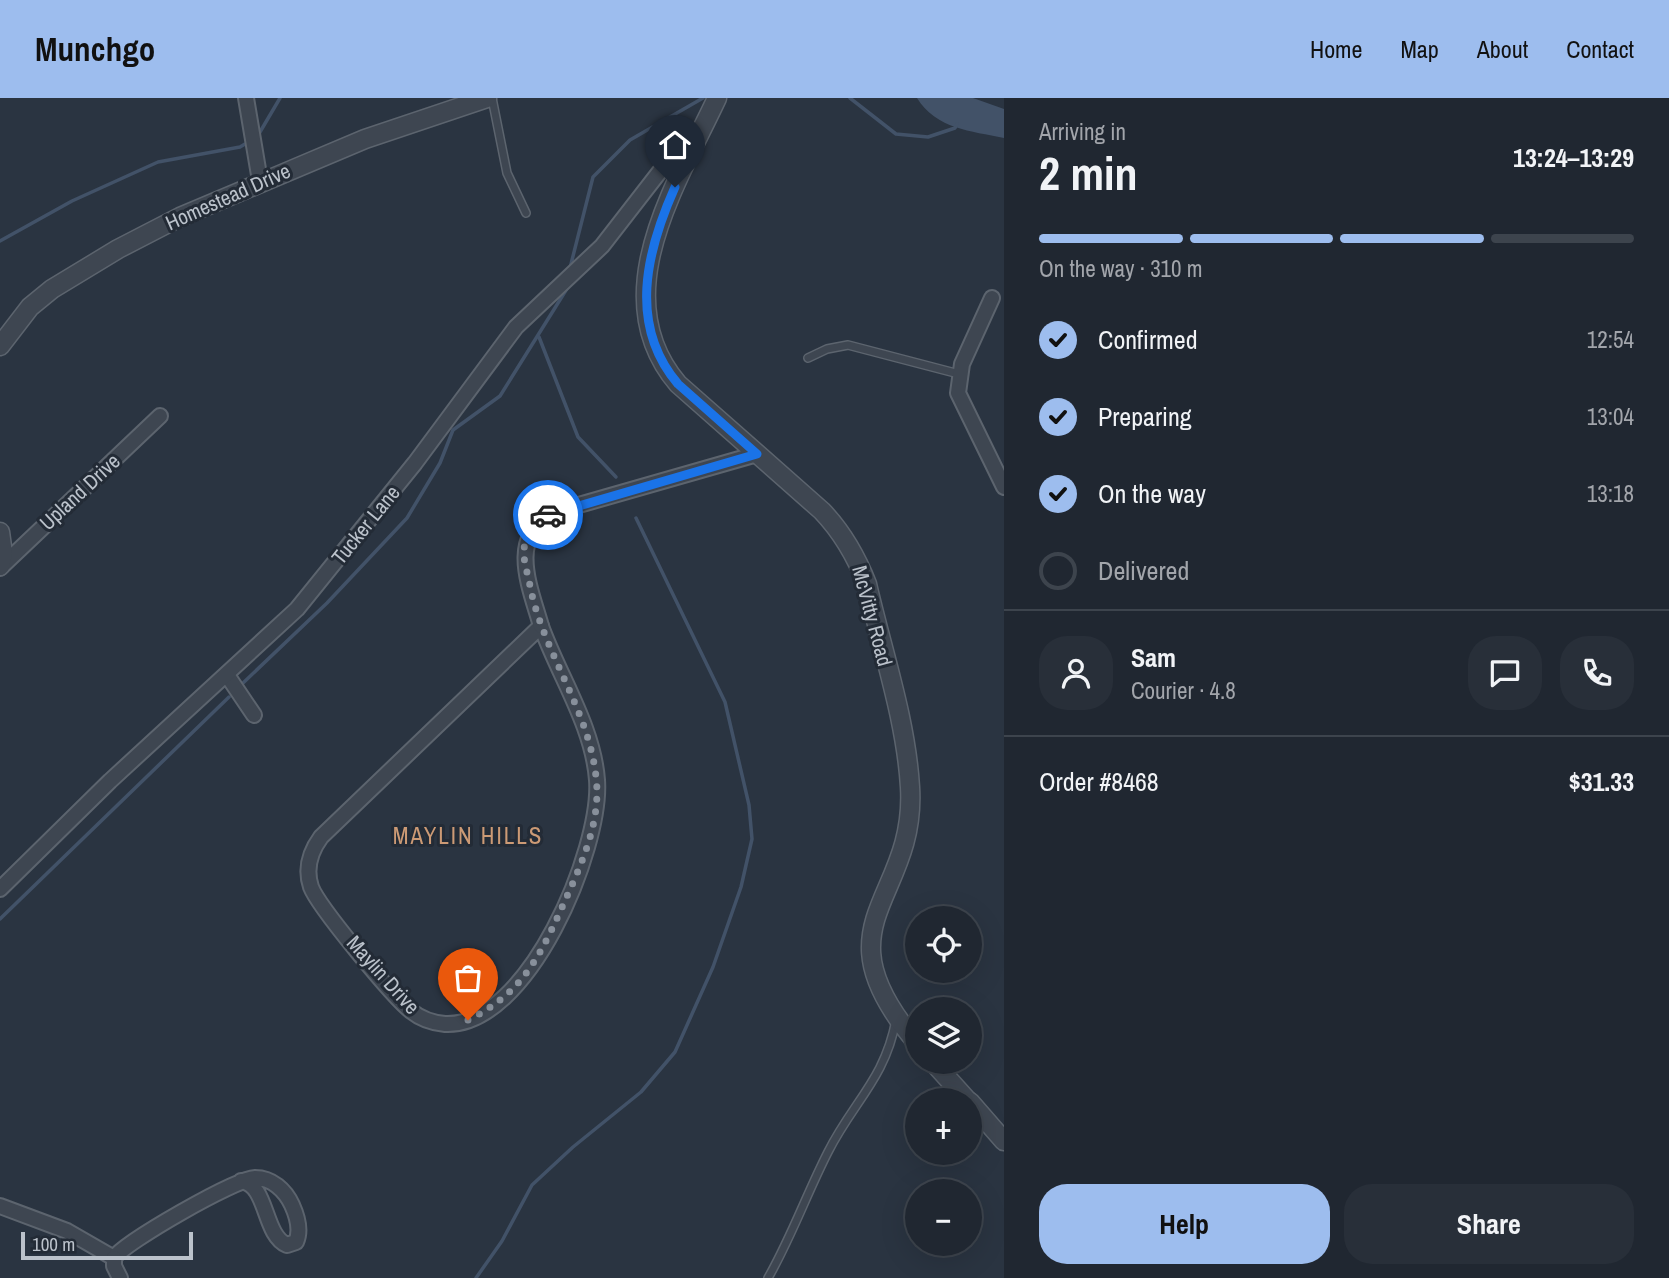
<!DOCTYPE html>
<meta charset="utf-8">
<style>
:root{--surface:#202731;--page:#282f39;--text:#f1f3f6;--muted:#a2a5ab;--line:#3d444d;--accent:#9dbdee}
body{margin:0;font-family:"Archivo Narrow",sans-serif;background:var(--page);color:var(--text);height:100vh;display:flex;flex-direction:column;font-size:26px;white-space:nowrap}
*{box-sizing:border-box;margin:0}
p{font-size:23px;color:var(--muted)}
.icon{flex:none;width:38px;height:38px;fill:none;stroke:currentColor;stroke-width:2;stroke-linecap:round;stroke-linejoin:round}
.map{position:relative;flex:1;overflow:hidden}
.drawer{display:flex;flex-direction:column;background:var(--surface);width:665px}
.drawer>*{flex:none}
.buttons{position:absolute;left:905px;top:808px;display:grid;gap:14px}
.buttons a{display:grid;place-items:center;width:77px;height:77px;border-radius:50%;background:var(--surface);box-shadow:0 7px 28px #0002,0 0 0 2px var(--line);font-size:35px}
.scale{position:absolute;left:21px;bottom:18px;width:172px;box-sizing:border-box;padding-left:7px;border:4px solid #bbc2cb;border-top:0;font-size:19px;line-height:24px;white-space:nowrap;color:#bbc2cb;-webkit-text-stroke:5px #232b36;paint-order:stroke}
.pin{position:absolute;display:grid;place-items:center;width:60px;height:60px;color:#fff;margin:-72px -30px;border-radius:50% 50% 50% 0;rotate:-45deg;box-shadow:0 0 7px #0007}
.pin .icon{rotate:45deg}
.courier{position:absolute;display:grid;place-items:center;width:70px;height:70px;margin:-35px;border:5px solid #1a73e8;border-radius:50%;background:#fff;color:#222;box-shadow:0 2px 9px #0007}
.headline em{font-style:normal;font-weight:700}
.headline div{display:flex;flex-direction:column-reverse}
.headline{display:flex;align-items:center;justify-content:space-between;height:119px;padding:0 35px}
h1{font-size:46px;font-weight:700;line-height:52px}
.bar{display:grid;grid-template-columns:repeat(4,1fr);gap:10px 7px;align-content:center;height:84px;padding:0 35px}
.bar i{height:9px;border-radius:5px;background:var(--line)}
.bar .on{background:var(--accent)}
.bar p{grid-column:span 4}
.line{display:flex;align-items:center;gap:18px;padding:0 35px;border-top:2px solid var(--line)}
.line div{flex:1}
.round{display:grid;place-items:center;flex:none;width:74px;height:74px;border-radius:28px;background:var(--page)}
ol{padding:0 35px;list-style:none}
li{display:flex;align-items:center;gap:21px;height:77px}
li p{margin-inline-start:auto}
li .icon{padding:7px;border-radius:50%;background:var(--accent);color:#111;stroke-width:4}
li:last-child{color:var(--muted)}
li i{width:38px;height:38px;border:4px solid var(--line);border-radius:50%}
.action{display:flex;gap:14px;margin-top:auto;padding:14px 35px}
.action a{flex:1;height:80px;border-radius:28px;background:var(--accent);color:#111;font-size:28px;font-weight:700;line-height:80px;text-align:center}
.action a+a{background:var(--page);color:var(--text)}
header{display:flex;align-items:center;gap:42px;box-sizing:border-box;height:98px;padding:0 35px;background:var(--accent);color:#111}
header strong{font-size:33px}
nav{display:flex;gap:38px;margin-inline-start:auto;font-size:24px}
main{display:flex;flex:1;min-height:0}
.map>svg:first-child{display:block}
</style>
<header>
<strong>Munchgo</strong>
<nav><a>Home</a><a>Map</a><a>About</a><a>Contact</a></nav>
</header>
<main>
<div class="map">
<svg width="1004" height="1180" viewBox="0 0 1004 1180">
<rect width="100%" height="100%" fill="#2a3441"/>
<path fill="#425268" d="M917 0H973L1004 11V40C971 33 936 31 917 0Z"/>
<g fill="none" stroke-linecap="round" stroke-linejoin="round">
<g stroke="#425268" stroke-width="3.5">
<polyline points="850,0 896,36 928,39 955,30 957,26"/>
<polyline points="260,34 280,0"/>
<polyline points="0,143 72,103 158,64 240,49 245,46"/>
<polyline points="570,170 593,79 630,42 703,0"/>
<polyline points="539,239 578,339 616,379"/>
<polyline points="243,585 327,505 407,420 440,365 453,332 500,298 568,189"/>
<polyline points="0,821 229,599"/>
<polyline points="476,1180 502,1143 532,1087 573,1049 641,994 675,954 713,869 741,789 752,741 749,707 725,604 636,420"/>
</g>
<g stroke="#5c646e" stroke-width="10">
<g id="service">
<polyline points="492,0 507,75 526,115"/>
<polyline points="808,260 827,251 848,247 959,276"/>
<path d="M768 1180C791 1140 807 1095 828 1054 853 1004 885 981 896 922"/>
</g>
</g>
<g stroke="#5c646e" stroke-width="18">
<g id="minor">
<polyline points="246,0 260,83"/>
<polyline points="992,200 962,266 958,295 1004,389"/>
<polyline points="0,470 160,318"/>
<path d="M541 528C559 578 593 628 597 682 602 750 528 930 445 926 433 925 421 921 411 913 393 899 318 808 311 789 305 771 310 754 321 739Z"/>
<path d="M541 528C530 489 508 441 551 415L757 356"/>
<polyline points="227,577 254,617"/>
<polyline points="0,791 110,683 297,511 415,365 516,229 602,148 668,63 699,38"/>
<polyline points="0,1108 67,1133 114,1160"/>
<path d="M114 1160C125 1144 235 1081 255 1080 272 1080 285 1092 292 1107 297 1118 301 1133 296 1144L287 1147C263 1137 268 1086 241 1083"/>
<polyline points="114,1160 114,1168 120,1180"/>
</g>
</g>
<g stroke="#5c646e" stroke-width="21">
<g id="tertiary">
<path d="M717 0C677 86 603 198 678 286L822 413C843 435 856 458 867 486 882 552 906 621 910 689 917 803 814 824 917 945"/>
<polyline points="0,248 30,209 52,191 118,151 180,119 365,41 487,0"/>
<polyline points="0,434 3,456 0,468"/>
<polyline points="933,964 968,1003"/>
<polyline points="970,1004 1004,1043"/>
</g>
</g>
<use href="#service" stroke="#3e4651" stroke-width="7"/>
<use href="#minor" stroke="#3e4651" stroke-width="14"/>
<use href="#tertiary" stroke="#3e4651" stroke-width="18"/>
</g>
<g fill="none" stroke-linecap="round" stroke-linejoin="round">
<path stroke="#88909b" stroke-width="7" stroke-dasharray="0 12.6" d="M468 922C518 897 536 866 559 816 578 773 602 727 596 679 589 612 543 554 530 488 528 476 523 463 524 451 526 436 535 425 548 417"/>
<path stroke="#1a73e8" stroke-width="9" d="M548 417 757 356 678 286C628 227 646 154 675 89"/>
</g>
<g text-anchor="middle" stroke-width="6" stroke-linejoin="round" paint-order="stroke">
<g font-size="21" fill="#bbc2cb" stroke="#232b36">
<text transform="translate(228 99) rotate(-24)" y="7">Homestead Drive</text>
<text transform="translate(80 394) rotate(-43)" y="7">Upland Drive</text>
<text transform="translate(366 427) rotate(-51)" y="7">Tucker Lane</text>
<text transform="translate(872 518) rotate(75)" y="7">McVitty Road</text>
<text transform="translate(383 877) rotate(48)" y="7">Maylin Drive</text>
</g>
<g font-size="23" letter-spacing="2" fill="#cc9a75" stroke="#232b36">
<text x="468" y="746">MAYLIN HILLS</text>
</g>
</g>
</svg>
<div class="buttons">
<a><svg class="icon" aria-label="locate" viewBox="0 0 24 24"><circle cx="12" cy="12" r="6"/><path d="M12 2v4M12 18v4M2 12h4M18 12h4"/></svg></a>
<a><svg class="icon" aria-label="layers" viewBox="0 0 24 24"><path d="M12 4l9 5-9 5-9-5zM3 14l9 5 9-5"/></svg></a>
<a>+</a>
<a>−</a>
</div>
<div class="scale">100 m</div>
<div class="pin" style="left:468px;top:922px;background:#ea580c"><svg class="icon" aria-label="bag" viewBox="0 0 24 24"><path d="M5 8h14l-1 12H6zM9 8a3 3 0 0 1 6 0"/></svg></div>
<div class="pin" style="left:675px;top:89px;background:#1f2937"><svg class="icon" aria-label="home" viewBox="0 0 24 24"><path d="M3 11l9-7 9 7M6 9v11h12V9"/></svg></div>
<div class="courier" style="left:548px;top:417px"><svg class="icon" aria-label="car" viewBox="0 0 24 24"><path d="M5 17H2v-5l4-1 3-4h7l3 4 3 1v5h-3M9 17h6M6 11h13"/><circle cx="7" cy="17" r="2"/><circle cx="17" cy="17" r="2"/></svg></div>
</div>
<section class="drawer">
<div class="headline"><div><h1>2 min</h1><p>Arriving in</p></div><em>13:24–13:29</em></div>
<div class="bar"><i class="on"></i><i class="on"></i><i class="on"></i><i></i><p>On the way · 310 m</p></div>
<ol>
<li><svg class="icon" aria-label="check" viewBox="0 0 24 24"><path d="M5 12l5 5 9-10"/></svg>Confirmed<p>12:54</p></li>
<li><svg class="icon" aria-label="check" viewBox="0 0 24 24"><path d="M5 12l5 5 9-10"/></svg>Preparing<p>13:04</p></li>
<li><svg class="icon" aria-label="check" viewBox="0 0 24 24"><path d="M5 12l5 5 9-10"/></svg>On the way<p>13:18</p></li>
<li><i></i>Delivered</li>
</ol>
<div class="line" style="height:126px"><a class="round"><svg class="icon" aria-label="person" viewBox="0 0 24 24"><circle cx="12" cy="8" r="4"/><path d="M4 21q1-7 8-7t8 7"/></svg></a><div><b>Sam</b><p>Courier · 4.8</p></div><a class="round"><svg class="icon" aria-label="chat" viewBox="0 0 24 24"><path d="M4 5h16v11H9l-5 4z"/></svg></a><a class="round"><svg class="icon" aria-label="phone" viewBox="0 0 24 24"><path d="M5 4h4l2 5-3 2q2 4 5 5l2-3 5 2v4C11 20 4 13 5 4z"/></svg></a></div>
<div class="line" style="height:91px"><div>Order #8468</div><b>$31.33</b></div>
<div class="action"><a>Help</a><a>Share</a></div>
</section>
</main>
